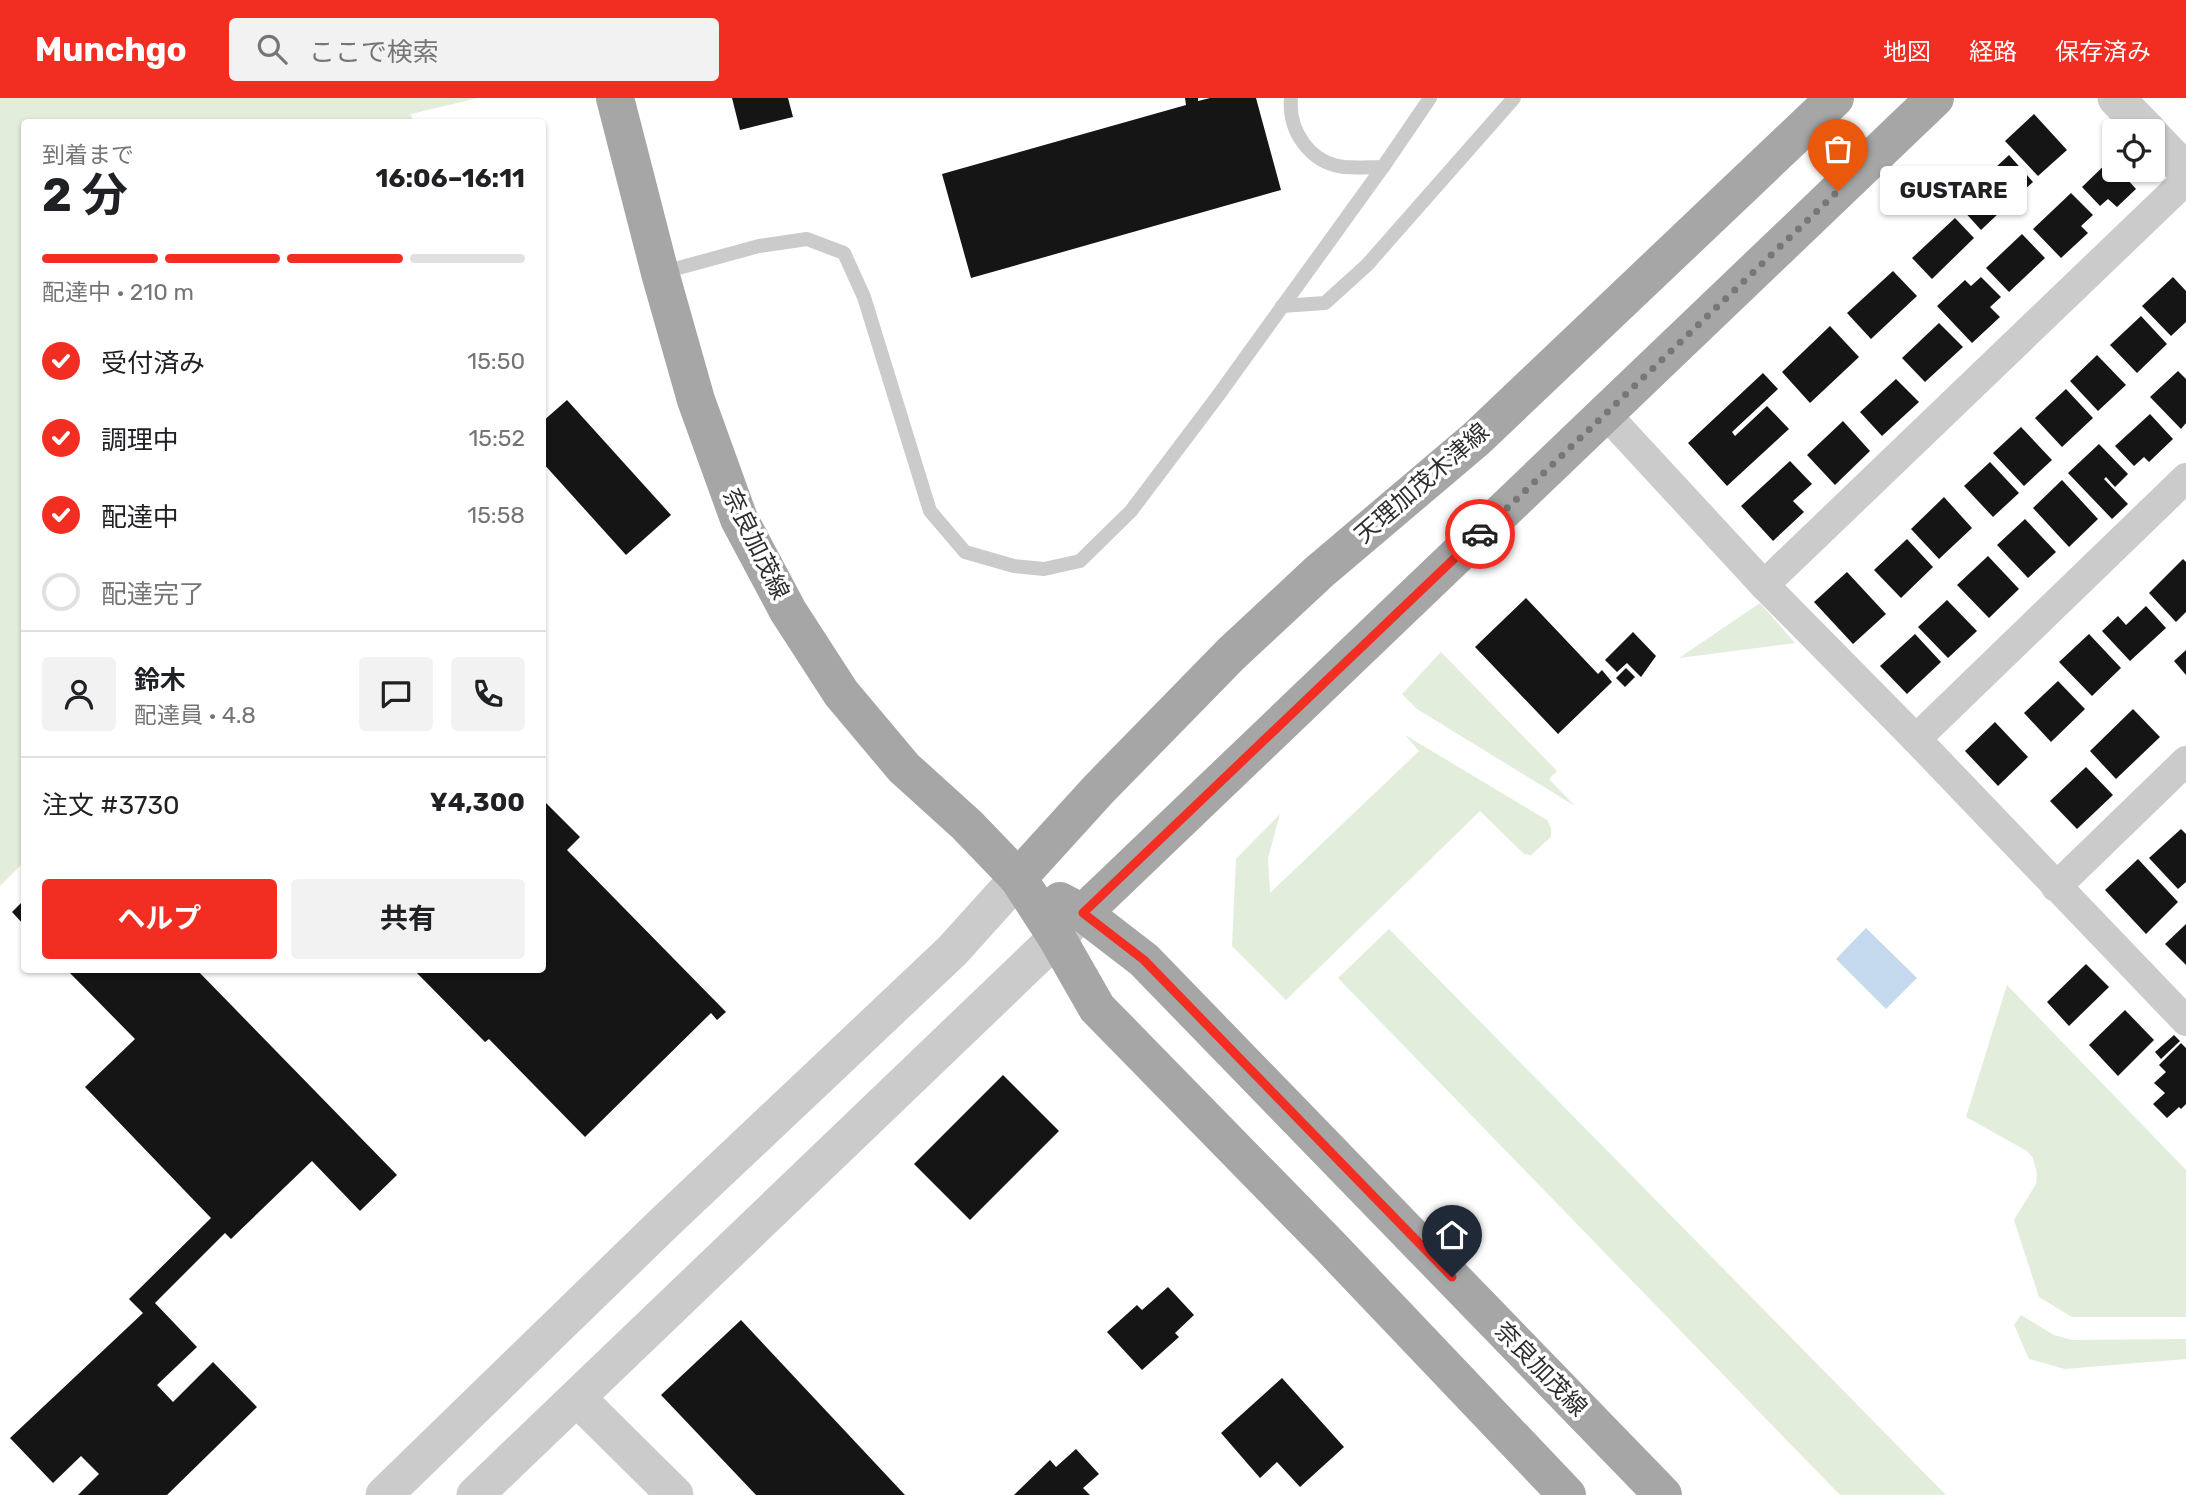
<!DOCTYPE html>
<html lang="ja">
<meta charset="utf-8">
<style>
:root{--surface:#fff;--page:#f2f2f2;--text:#202124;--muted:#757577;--line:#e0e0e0;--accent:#f22e23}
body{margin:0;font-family:Rubik,"Noto Sans JP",sans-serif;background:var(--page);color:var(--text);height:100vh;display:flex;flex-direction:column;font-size:26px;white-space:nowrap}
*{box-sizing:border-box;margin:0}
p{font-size:23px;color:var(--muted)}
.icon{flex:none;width:38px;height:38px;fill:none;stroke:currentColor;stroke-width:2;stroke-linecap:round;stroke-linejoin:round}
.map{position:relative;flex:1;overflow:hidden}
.sheet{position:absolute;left:21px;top:21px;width:525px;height:854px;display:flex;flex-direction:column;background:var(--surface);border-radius:7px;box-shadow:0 2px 5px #0004}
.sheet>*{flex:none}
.buttons{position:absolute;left:2102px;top:21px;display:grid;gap:14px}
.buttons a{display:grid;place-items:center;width:63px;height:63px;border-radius:7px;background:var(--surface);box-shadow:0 2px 5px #0004;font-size:35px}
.pin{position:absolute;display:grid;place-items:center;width:60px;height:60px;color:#fff;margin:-72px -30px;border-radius:50% 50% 50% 0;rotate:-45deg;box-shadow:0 0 7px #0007}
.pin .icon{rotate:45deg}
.courier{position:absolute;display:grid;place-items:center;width:70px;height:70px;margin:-35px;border:5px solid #f22e23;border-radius:50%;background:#fff;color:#222;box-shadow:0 2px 9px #0007}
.bubble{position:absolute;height:49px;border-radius:7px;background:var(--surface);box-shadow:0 2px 5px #0004;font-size:23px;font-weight:700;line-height:49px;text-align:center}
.summary em{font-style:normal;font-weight:700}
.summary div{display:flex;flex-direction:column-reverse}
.summary{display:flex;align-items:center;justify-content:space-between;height:119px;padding:0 21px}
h1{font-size:46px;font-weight:700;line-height:52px}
.bar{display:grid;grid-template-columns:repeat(4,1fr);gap:10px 7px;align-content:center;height:84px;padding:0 21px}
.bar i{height:9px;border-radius:5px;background:var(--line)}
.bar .selected{background:var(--accent)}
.bar p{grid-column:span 4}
.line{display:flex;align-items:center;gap:18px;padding:0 21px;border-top:2px solid var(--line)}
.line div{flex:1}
.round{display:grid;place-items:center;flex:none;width:74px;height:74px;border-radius:7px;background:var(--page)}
ol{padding:0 21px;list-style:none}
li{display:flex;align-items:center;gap:21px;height:77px}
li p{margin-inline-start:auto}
li .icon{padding:7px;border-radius:50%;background:var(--accent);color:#fff;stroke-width:4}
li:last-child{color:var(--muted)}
li i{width:38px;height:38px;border:4px solid var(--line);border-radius:50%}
.cta{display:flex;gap:14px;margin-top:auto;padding:14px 21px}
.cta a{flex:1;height:80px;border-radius:7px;background:var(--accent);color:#fff;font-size:28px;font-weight:700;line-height:80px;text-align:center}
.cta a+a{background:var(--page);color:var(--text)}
header{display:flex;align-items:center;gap:42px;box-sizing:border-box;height:98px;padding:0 35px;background:var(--accent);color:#fff}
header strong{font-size:33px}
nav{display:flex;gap:38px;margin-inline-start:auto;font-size:24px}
.search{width:490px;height:63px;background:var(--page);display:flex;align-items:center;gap:18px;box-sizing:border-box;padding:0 24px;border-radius:7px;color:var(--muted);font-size:26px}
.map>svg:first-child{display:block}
</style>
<header>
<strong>Munchgo</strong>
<div class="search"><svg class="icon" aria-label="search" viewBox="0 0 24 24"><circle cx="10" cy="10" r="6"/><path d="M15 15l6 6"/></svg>ここで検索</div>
<nav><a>地図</a><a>経路</a><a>保存済み</a></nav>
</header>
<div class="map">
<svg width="2186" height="1397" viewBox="0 0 2186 1397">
<rect width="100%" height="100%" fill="#fff"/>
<g fill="#e2eddb">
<polygon points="0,0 478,0 411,16 413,24 24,24 24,764 0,788"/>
<polygon points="1760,505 1795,545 1679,560"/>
<polygon points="1441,554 1557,673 1549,681 1575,708 1417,611 1402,596"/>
<polygon points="1405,637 1547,722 1551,730 1551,739 1531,757 1524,756 1480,713 1286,902 1232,848 1236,761 1280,716 1268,760 1270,795 1419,653"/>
<polygon points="1389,831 1946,1397 1840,1397 1338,880"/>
<polygon points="2007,887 2186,1072 2186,1219 2072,1219 2039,1199 2014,1122 2036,1086 2037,1076 2033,1060 2027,1053 1966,1019"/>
<polygon points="2021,1217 2054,1237 2072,1242 2186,1241 2186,1261 2065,1271 2029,1261 2014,1227"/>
</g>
<polygon fill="#c5d9ee" points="1866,830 1917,880 1886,911 1836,861"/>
<g fill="#151515">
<polygon points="732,0 788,0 793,19 740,32"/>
<polygon points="1185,0 1198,0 1198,3 1210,0 1256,0 1281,92 971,180 942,76 1186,7"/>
<polygon points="2034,16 2067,52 2038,78 2005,43"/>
<polygon points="2009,57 2033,84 2005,109 1981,83"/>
<polygon points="2114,58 2114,72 2134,72 2136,74 2128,82 2136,91 2117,109 2108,101 2100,108 2082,89"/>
<polygon points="1980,95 1999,115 1981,132 1962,111"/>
<polygon points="2071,95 2093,117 2081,128 2088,135 2061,160 2033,131"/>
<polygon points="1955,120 1974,140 1932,181 1912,160"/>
<polygon points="2022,136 2045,160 2009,194 1986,170"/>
<polygon points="1893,173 1917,198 1871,241 1847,215"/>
<polygon points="1981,179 2001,199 1990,209 2000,219 1972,245 1937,208 1965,182 1971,188"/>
<polygon points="2173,179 2186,193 2186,224 2171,238 2142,208"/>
<polygon points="2141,218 2167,246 2137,275 2110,247"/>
<polygon points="1939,225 1963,249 1925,284 1902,260"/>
<polygon points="1830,228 1859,259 1810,305 1782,274"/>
<polygon points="2097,257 2126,287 2098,313 2070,283"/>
<polygon points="2178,273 2186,281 2186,325 2181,331 2150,299"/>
<polygon points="1763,275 1778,291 1732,334 1735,338 1767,308 1789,331 1727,388 1688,345"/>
<polygon points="1896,281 1919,304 1882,338 1860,314"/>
<polygon points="2066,291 2093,320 2062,349 2035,320"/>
<polygon points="567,302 671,417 626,457 542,364 542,324"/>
<polygon points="2150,316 2173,341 2149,364 2144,359 2134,368 2115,348"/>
<polygon points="1843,323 1870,353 1835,387 1807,357"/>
<polygon points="2021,329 2052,362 2024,388 1993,355"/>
<polygon points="2099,346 2128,376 2115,389 2106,379 2104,381 2128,406 2112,421 2068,375"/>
<polygon points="1790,363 1812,386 1793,403 1804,414 1773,443 1741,408"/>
<polygon points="1990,364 2019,395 1993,419 1964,388"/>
<polygon points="2062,382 2098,421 2069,449 2033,410"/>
<polygon points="1944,399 1972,430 1939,461 1911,431"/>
<polygon points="2025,421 2056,454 2028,480 1997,447"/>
<polygon points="1907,441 1933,469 1901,500 1874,472"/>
<polygon points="1988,458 2019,491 1989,520 1957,487"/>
<polygon points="2183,461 2186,464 2186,514 2176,524 2149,495"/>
<polygon points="1847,474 1886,516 1853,546 1814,504"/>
<polygon points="1526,500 1598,576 1602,572 1612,584 1558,636 1475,549"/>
<polygon points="1947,502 1977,533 1948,560 1918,529"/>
<polygon points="2146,508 2166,530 2130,563 2102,533 2118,518 2126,527"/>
<polygon points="1633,534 1656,558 1641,579 1627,565 1617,574 1605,562"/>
<polygon points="1915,536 1941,564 1907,596 1880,568"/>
<polygon points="2089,536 2121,570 2092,598 2059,564"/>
<polygon points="2186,552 2186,577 2174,563"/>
<polygon points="1626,570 1635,579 1625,589 1616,580"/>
<polygon points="2058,583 2085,611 2051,644 2024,615"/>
<polygon points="2133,611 2160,639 2116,681 2090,653"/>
<polygon points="1995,624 2028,659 1998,688 1965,653"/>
<polygon points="2086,669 2113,697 2077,731 2050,703"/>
<polygon points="542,701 580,739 567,752 726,914 717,922 711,915 585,1039 489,941 485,944 414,872 542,872"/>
<polygon points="2181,731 2186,736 2186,784 2178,791 2149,760"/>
<polygon points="2138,761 2178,804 2146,836 2105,792"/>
<polygon points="24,802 24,827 12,814"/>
<polygon points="2186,826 2186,867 2165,846"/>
<polygon points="2086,866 2109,889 2069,928 2047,904"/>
<polygon points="67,872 197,872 397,1077 360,1113 312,1063 231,1141 225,1135 155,1205 197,1249 157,1287 173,1304 213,1264 257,1309 167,1397 78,1397 99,1376 81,1358 53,1385 10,1340 143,1215 129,1201 211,1120 85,989 135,941"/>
<polygon points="2125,912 2154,942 2118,978 2089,947"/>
<polygon points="2174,937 2180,943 2161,961 2155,954"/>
<polygon points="2181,945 2186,950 2186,1006 2181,1011 2179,1009 2167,1020 2153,1006 2165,995 2154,985 2166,974 2159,967"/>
<polygon points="1003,977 1059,1033 970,1122 914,1066"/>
<polygon points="1168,1189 1194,1217 1175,1235 1179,1239 1142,1272 1107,1234 1137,1207 1142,1212"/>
<polygon points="741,1222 905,1397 756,1397 661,1297"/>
<polygon points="1282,1280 1344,1349 1300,1389 1277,1364 1260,1380 1221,1335"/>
<polygon points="1076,1351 1099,1376 1083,1390 1090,1397 1014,1397 1050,1362 1056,1369"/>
</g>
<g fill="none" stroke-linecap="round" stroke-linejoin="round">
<g stroke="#cbcbcb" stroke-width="14">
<path d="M1291 0C1288 33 1310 65 1344 69 1357 70 1370 69 1383 69"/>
<polyline points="660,175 759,148 807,141 844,155 864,199 930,413 965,454 1014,468 1044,471 1080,463 1131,413 1217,299 1383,69 1430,0"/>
<polyline points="1282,208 1325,205 1367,167 1514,0"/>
</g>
<g stroke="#cbcbcb" stroke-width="30">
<polyline points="1605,315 1764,487 1916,641 2186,923"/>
<polyline points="1764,487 2186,82"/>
<polyline points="1916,641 2186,380"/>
<polyline points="2056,789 2186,663"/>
</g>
<g stroke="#cbcbcb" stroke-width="37">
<polyline points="2116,0 2148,33"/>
<polyline points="2152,38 2186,73"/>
<polyline points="577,1300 675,1397"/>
<polyline points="384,1397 664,1125 952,853 1018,780"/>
<polyline points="475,1397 1077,820"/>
</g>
<g stroke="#a6a6a6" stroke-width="38">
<polyline points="615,0 660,175 696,302 739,421 788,513 841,595 904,670 967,727 1018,780 1057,840 1097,910 1328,1146 1567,1397"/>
<polyline points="1018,780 1099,691 1231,556 1319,474 1476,341 1835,0"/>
<polyline points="1060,803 1083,815 1144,862 1663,1397"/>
<polyline points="1083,815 1935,0"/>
</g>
</g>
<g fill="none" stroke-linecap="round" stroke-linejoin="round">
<polyline stroke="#777" stroke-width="7" stroke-dasharray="0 12.6" points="1480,436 1838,93"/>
<polyline stroke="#f22e23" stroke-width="9" points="1452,1179 1144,862 1083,815 1480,436"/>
</g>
<g text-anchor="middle" stroke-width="7" stroke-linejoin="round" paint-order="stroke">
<g font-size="24" fill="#2e2e2e" stroke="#fff">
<text transform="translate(1422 385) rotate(-41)" y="8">天理加茂木津線</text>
<text transform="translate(756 446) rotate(64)" y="8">奈良加茂線</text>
<text transform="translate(1541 1271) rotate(46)" y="8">奈良加茂線</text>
</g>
</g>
</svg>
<div class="buttons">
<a><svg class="icon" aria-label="locate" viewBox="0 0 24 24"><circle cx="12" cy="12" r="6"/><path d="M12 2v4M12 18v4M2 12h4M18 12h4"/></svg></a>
</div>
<div class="pin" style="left:1838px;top:93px;background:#ea580c"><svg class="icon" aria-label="bag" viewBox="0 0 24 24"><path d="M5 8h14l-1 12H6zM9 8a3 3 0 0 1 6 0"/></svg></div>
<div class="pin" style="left:1452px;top:1179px;background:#1f2937"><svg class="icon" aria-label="home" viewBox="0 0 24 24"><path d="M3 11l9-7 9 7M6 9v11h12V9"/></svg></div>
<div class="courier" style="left:1480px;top:436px"><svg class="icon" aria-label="car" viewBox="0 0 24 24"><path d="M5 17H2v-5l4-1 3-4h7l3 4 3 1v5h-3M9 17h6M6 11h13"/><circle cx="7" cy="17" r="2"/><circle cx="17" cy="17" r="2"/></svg></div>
<div class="bubble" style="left:1880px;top:68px;width:147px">GUSTARE</div>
<section class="sheet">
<div class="summary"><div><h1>2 分</h1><p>到着まで</p></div><em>16:06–16:11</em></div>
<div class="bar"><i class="selected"></i><i class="selected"></i><i class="selected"></i><i></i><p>配達中 · 210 m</p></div>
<ol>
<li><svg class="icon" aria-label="check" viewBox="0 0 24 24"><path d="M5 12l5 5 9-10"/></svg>受付済み<p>15:50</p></li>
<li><svg class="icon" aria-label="check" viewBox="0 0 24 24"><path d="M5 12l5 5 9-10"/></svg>調理中<p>15:52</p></li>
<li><svg class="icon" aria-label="check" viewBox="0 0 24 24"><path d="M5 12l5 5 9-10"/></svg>配達中<p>15:58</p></li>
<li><i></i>配達完了</li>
</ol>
<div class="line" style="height:126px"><a class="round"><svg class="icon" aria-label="person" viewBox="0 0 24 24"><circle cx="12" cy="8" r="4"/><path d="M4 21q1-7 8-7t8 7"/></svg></a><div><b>鈴木</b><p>配達員 · 4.8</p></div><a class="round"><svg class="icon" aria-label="chat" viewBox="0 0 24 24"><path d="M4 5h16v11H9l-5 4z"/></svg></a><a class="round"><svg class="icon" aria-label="phone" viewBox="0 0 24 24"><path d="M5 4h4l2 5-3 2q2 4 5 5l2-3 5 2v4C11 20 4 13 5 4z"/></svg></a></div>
<div class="line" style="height:91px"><div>注文 #3730</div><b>¥4,300</b></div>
<div class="cta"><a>ヘルプ</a><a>共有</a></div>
</section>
</div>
